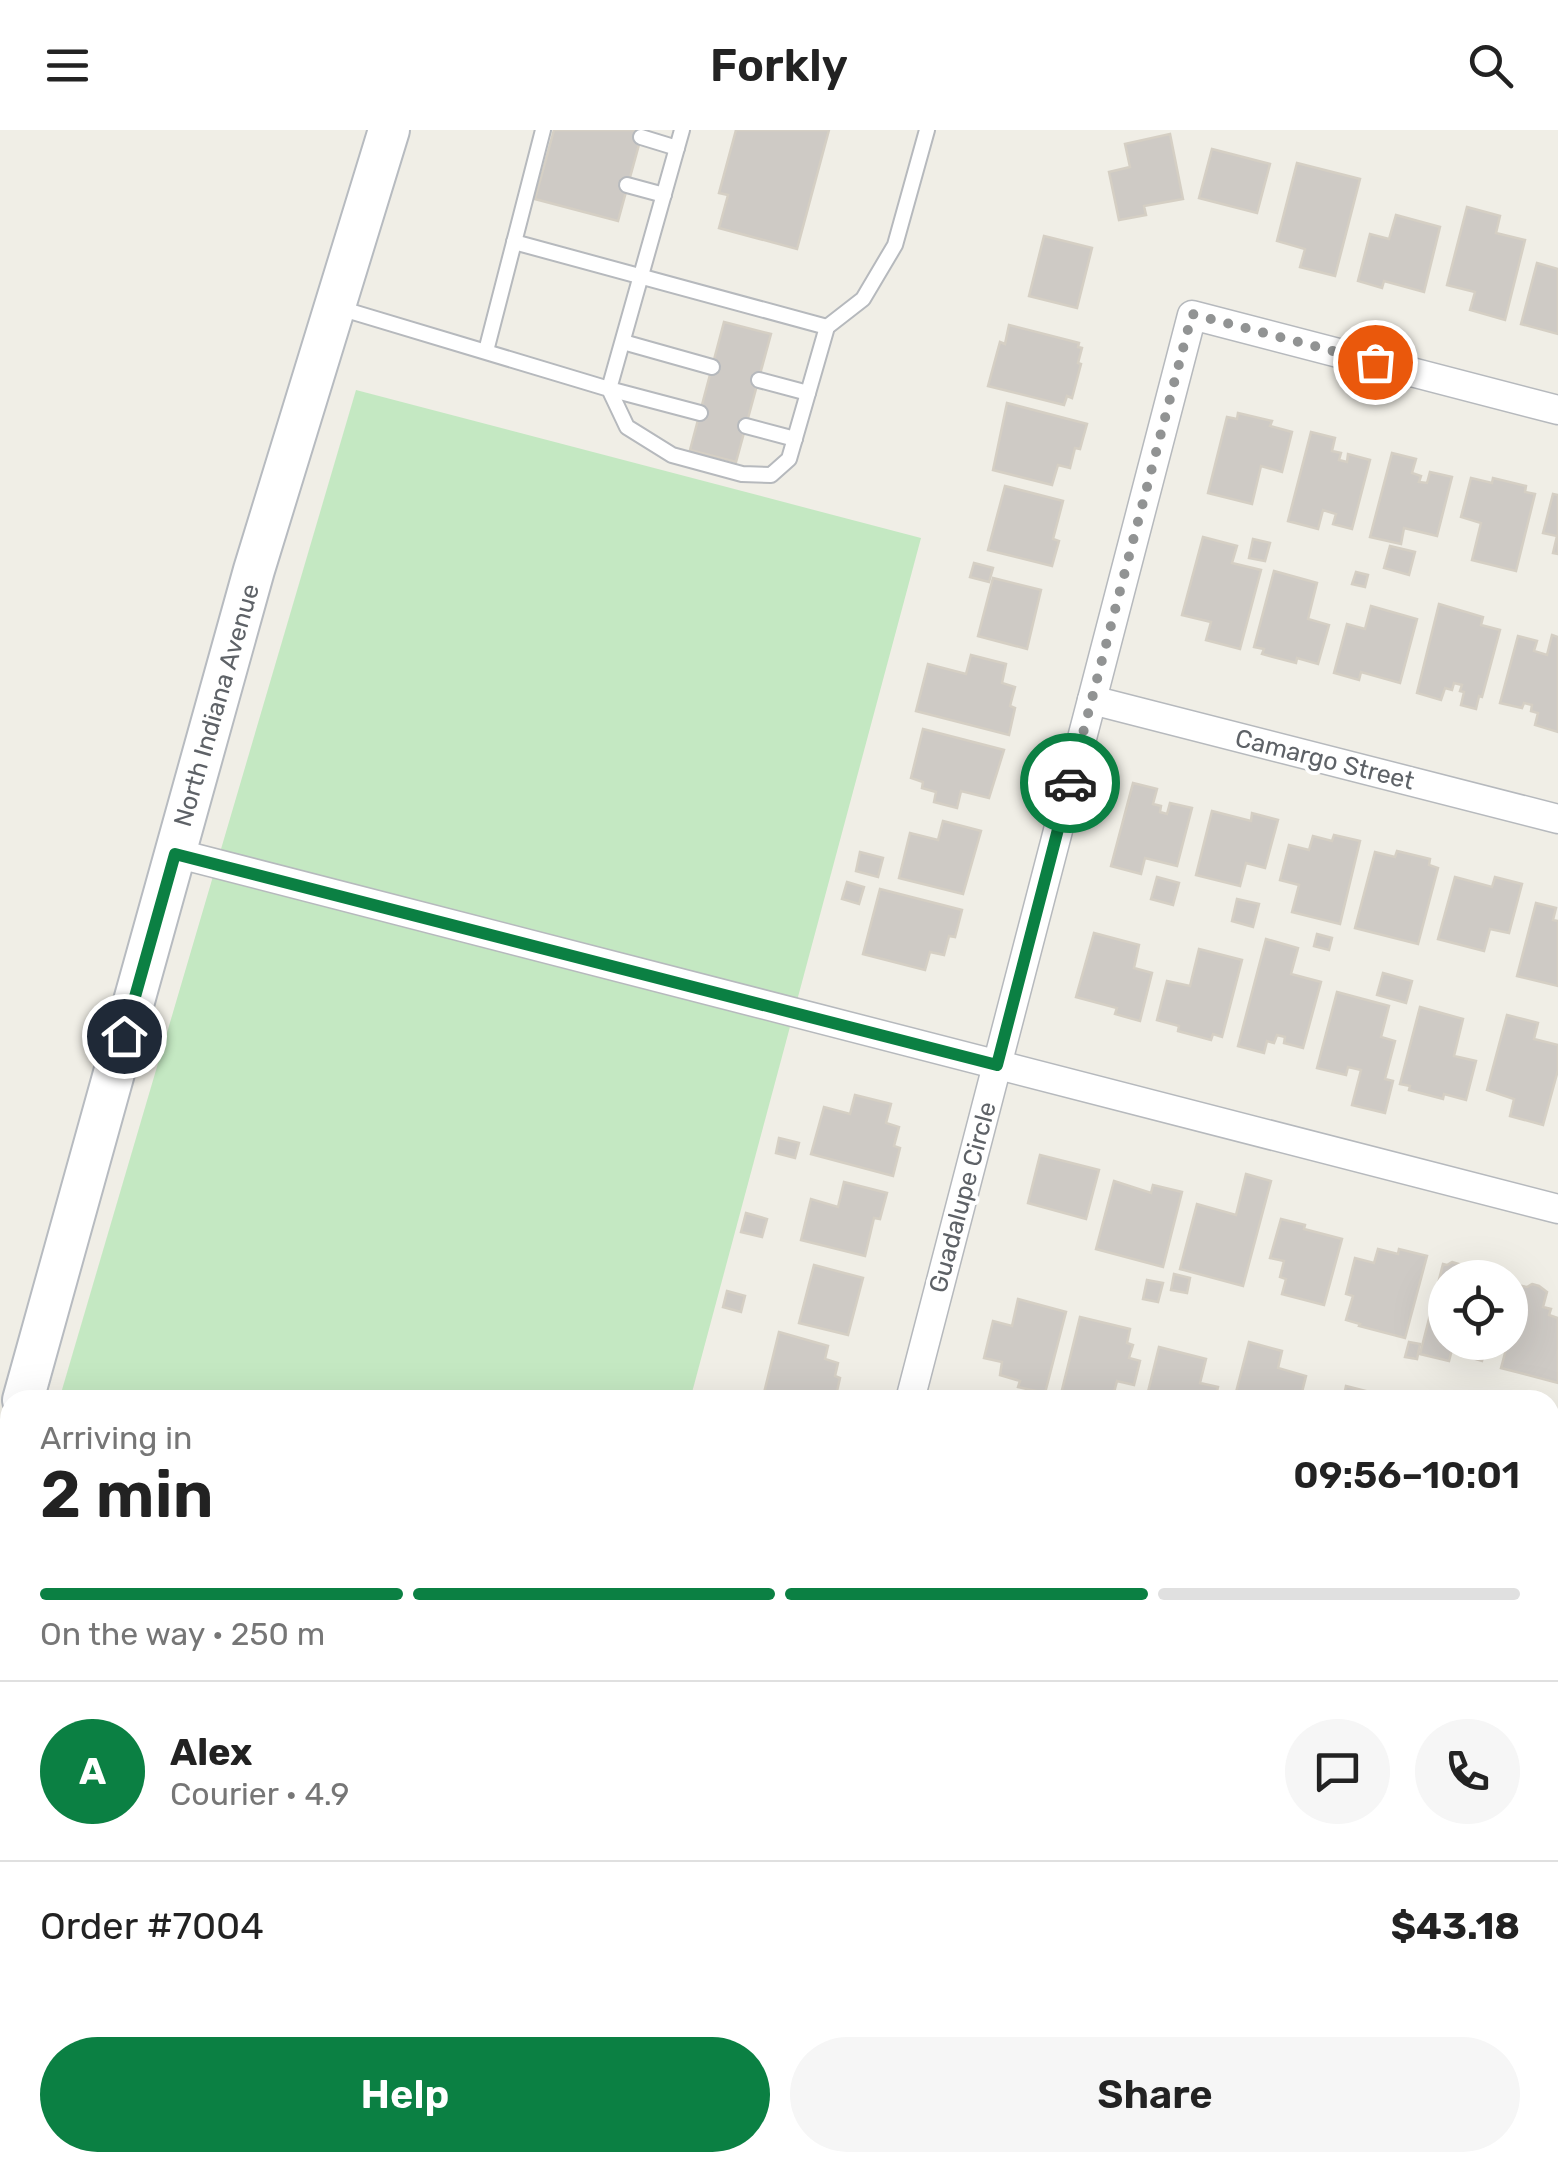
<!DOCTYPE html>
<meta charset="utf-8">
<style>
:root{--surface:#fff;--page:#f6f6f6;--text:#222;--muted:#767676;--line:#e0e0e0;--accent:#0b8043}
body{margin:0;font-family:Rubik,sans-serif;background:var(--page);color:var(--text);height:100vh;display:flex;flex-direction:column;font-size:38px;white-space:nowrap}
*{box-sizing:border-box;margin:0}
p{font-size:32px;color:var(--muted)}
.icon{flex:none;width:55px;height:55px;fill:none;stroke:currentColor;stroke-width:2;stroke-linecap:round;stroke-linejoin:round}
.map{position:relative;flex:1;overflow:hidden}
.side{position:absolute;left:0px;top:1260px;width:1560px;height:782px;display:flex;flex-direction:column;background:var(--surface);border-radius:30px 30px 0 0;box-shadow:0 10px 40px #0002}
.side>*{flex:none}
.buttons{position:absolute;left:1428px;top:1130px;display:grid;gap:20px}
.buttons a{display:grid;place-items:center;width:100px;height:100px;border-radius:50%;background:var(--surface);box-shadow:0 10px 40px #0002;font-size:50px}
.pin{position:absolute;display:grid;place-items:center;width:85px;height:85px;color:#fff;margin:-42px;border:5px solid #fff;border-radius:50%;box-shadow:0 2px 10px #0007}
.courier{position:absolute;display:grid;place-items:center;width:100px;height:100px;margin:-50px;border:8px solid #0b8043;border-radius:50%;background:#fff;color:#222;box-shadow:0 2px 12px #0007}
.summary em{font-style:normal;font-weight:600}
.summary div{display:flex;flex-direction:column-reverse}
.summary{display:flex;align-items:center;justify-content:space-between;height:170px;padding:0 40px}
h1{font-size:65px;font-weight:600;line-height:75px}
.bar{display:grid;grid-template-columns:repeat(4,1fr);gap:15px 10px;align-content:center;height:120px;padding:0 40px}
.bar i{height:12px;border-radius:8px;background:var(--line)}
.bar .current{background:var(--accent)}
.bar p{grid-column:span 4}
.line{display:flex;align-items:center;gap:25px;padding:0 40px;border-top:2px solid var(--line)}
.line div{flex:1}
.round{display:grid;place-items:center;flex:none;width:105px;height:105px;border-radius:52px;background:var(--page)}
.button{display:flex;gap:20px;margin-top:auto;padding:20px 40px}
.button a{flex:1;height:115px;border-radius:60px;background:var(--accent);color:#fff;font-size:40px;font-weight:600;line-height:115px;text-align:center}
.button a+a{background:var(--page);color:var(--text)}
header{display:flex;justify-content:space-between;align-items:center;height:130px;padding:0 40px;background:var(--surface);font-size:45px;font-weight:600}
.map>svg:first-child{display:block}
</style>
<header><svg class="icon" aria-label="menu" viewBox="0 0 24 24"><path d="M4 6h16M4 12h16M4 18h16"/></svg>Forkly<svg class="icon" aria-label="search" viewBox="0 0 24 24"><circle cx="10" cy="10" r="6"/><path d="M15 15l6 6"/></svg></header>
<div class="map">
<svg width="1558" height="2041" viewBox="0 0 1558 2041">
<rect width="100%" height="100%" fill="#f0eee6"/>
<g fill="#c4e8c2">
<polygon points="356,260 921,408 690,1270 59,1270"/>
<polygon points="10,1438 10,1651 0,1648 0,1473"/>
</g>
<g fill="#cecac5" stroke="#d5cfc4" stroke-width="2.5">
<polygon points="554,0 643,0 618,91 535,69"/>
<polygon points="736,0 829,0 797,119 719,98 728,65 719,63"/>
<polygon points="1170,4 1183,69 1144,76 1146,85 1119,90 1109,42 1130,37 1125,14"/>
<polygon points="1212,19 1270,34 1257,83 1199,68"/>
<polygon points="1297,33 1360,49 1335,146 1300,137 1305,119 1277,111"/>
<polygon points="1467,77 1500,86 1496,103 1525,110 1505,190 1470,180 1475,162 1447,155"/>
<polygon points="1396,85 1440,97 1424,162 1384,151 1382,158 1358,151 1370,104 1389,109"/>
<polygon points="1044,106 1092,118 1077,178 1029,166"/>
<polygon points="1537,133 1558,139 1558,204 1521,194"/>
<polygon points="724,192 771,204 736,332 690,320"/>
<polygon points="1009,195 1079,213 1078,217 1082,218 1078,233 1081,234 1072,268 1067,266 1064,275 988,256 1000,212 1005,214"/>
<polygon points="1007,273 1087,294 1080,319 1075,318 1070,338 1058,335 1052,355 993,340"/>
<polygon points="1238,283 1272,291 1270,296 1292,302 1282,342 1261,336 1252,374 1208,363 1227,287 1237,289"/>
<polygon points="1311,302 1335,308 1332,321 1341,323 1339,330 1347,332 1348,324 1370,330 1352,399 1333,394 1336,384 1323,380 1318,399 1288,391"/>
<polygon points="1392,323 1416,329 1412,343 1421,346 1419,352 1427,353 1430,342 1452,347 1437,406 1404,398 1401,414 1370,407"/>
<polygon points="1471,348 1492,353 1493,348 1526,356 1525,362 1535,364 1516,441 1472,430 1481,393 1461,387"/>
<polygon points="1005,356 1063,371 1053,409 1059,411 1052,436 988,420"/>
<polygon points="1553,364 1558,365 1558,424 1553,423 1557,406 1543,403"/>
<polygon points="1203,407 1237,416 1232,433 1261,440 1240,519 1206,510 1211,492 1182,485"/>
<polygon points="1253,409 1270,413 1265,431 1249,428"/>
<polygon points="1390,416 1415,422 1409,445 1384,438"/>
<polygon points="974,433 993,438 989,452 970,447"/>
<polygon points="1274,441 1317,453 1308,489 1329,495 1318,534 1297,528 1296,533 1262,524 1264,519 1254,517"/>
<polygon points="1356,442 1368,445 1365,457 1352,454"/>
<polygon points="993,448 1041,460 1027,519 978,506"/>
<polygon points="1439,474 1483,487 1481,495 1500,500 1482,567 1479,566 1476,579 1461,575 1464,562 1460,561 1462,555 1454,553 1452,560 1445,558 1441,570 1417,563"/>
<polygon points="1371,476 1417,489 1400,553 1361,542 1359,550 1334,543 1347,494 1365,499"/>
<polygon points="1552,505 1558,507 1558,602 1535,595 1538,583 1531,581 1532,575 1524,573 1522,578 1500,573 1518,506 1537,511 1534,521 1547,525"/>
<polygon points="971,525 1006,534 1002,553 1015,557 1010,576 1015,578 1009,605 916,581 928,534 966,544"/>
<polygon points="923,599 1004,620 989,668 961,661 957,678 934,672 936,662 922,658 923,652 911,648"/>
<polygon points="1133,653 1157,659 1153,674 1161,676 1160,682 1167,684 1170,673 1192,678 1177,736 1145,728 1141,744 1111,736"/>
<polygon points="1212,681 1251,691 1252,683 1278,690 1265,738 1246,733 1240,756 1196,745"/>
<polygon points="943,691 981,701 963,764 899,748 910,703 938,710"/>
<polygon points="1334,705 1360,711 1340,794 1292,782 1299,755 1280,750 1289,715 1309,720 1313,706 1332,711"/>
<polygon points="1397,721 1430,729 1429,735 1438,738 1418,814 1355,798 1375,722 1395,727"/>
<polygon points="860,722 883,728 878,747 856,741"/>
<polygon points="1157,747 1179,753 1173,775 1151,769"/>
<polygon points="1455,747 1492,757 1495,747 1522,754 1509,803 1490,799 1484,821 1438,809"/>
<polygon points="847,752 864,757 859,774 842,769"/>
<polygon points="880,759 962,780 955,807 949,806 944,825 930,822 925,840 863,824"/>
<polygon points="1237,769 1259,774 1253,797 1232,791"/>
<polygon points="1536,773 1556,778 1553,790 1558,791 1558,856 1517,846"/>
<polygon points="1094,803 1139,815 1134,838 1152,843 1140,891 1115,884 1117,878 1076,867"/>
<polygon points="1317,804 1332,808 1329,820 1314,816"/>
<polygon points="1266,809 1298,818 1291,844 1321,852 1303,918 1284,913 1285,907 1277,905 1274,913 1267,911 1264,923 1238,916"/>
<polygon points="1199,819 1242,830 1222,907 1213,904 1211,910 1178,901 1179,896 1157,890 1167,851 1190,856"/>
<polygon points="1383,843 1412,851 1406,873 1377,865"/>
<polygon points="1337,862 1389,876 1381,907 1395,911 1385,949 1393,951 1385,983 1352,975 1361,940 1348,937 1346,945 1317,938"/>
<polygon points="1420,877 1463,889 1454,926 1476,931 1466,970 1444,964 1443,969 1409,960 1410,956 1400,954"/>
<polygon points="1507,885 1538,893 1534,909 1558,915 1558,940 1543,995 1510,986 1514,969 1487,960"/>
<polygon points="855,965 891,974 886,993 899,997 894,1016 900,1018 893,1046 811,1024 824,977 850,984"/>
<polygon points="779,1008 799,1013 795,1028 776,1023"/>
<polygon points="1040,1025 1099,1040 1086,1089 1028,1073"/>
<polygon points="1246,1044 1271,1051 1243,1156 1180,1139 1197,1074 1236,1085"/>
<polygon points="1114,1051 1151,1063 1153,1055 1182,1062 1163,1137 1096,1119"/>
<polygon points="844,1052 887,1063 880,1089 874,1088 865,1126 801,1110 811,1069 838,1077"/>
<polygon points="746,1083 767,1089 762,1107 741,1102"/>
<polygon points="1281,1089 1305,1095 1304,1099 1342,1109 1324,1175 1282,1164 1286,1149 1280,1147 1284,1131 1270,1128"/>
<polygon points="1378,1119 1398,1124 1399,1119 1427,1126 1405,1208 1359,1196 1360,1194 1346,1190 1353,1166 1346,1164 1355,1128 1374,1133"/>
<polygon points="1452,1132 1459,1134 1462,1139 1466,1140 1464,1148 1445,1148 1445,1212 1454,1212 1449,1231 1420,1224 1443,1134 1447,1135"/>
<polygon points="814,1135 863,1148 848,1205 799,1193"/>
<polygon points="1174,1144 1190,1148 1187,1163 1171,1160"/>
<polygon points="1147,1150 1163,1153 1158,1172 1143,1169"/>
<polygon points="1532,1154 1539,1156 1547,1162 1543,1177 1551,1179 1549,1185 1558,1188 1558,1253 1501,1238 1508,1212 1510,1212 1522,1156 1527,1157"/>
<polygon points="727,1161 745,1166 741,1182 723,1177"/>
<polygon points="1018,1169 1066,1182 1045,1263 1018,1257 1020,1251 1000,1245 1002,1232 984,1228 993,1191 1012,1196"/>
<polygon points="1080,1187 1130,1199 1127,1213 1133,1215 1129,1228 1140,1231 1134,1255 1117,1251 1112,1270 1069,1270 1060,1268"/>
<polygon points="779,1202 828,1216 825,1229 838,1233 835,1246 840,1248 835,1270 776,1270 763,1267"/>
<polygon points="1249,1212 1282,1221 1278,1238 1306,1246 1300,1270 1234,1270"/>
<polygon points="1409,1212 1420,1214 1417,1229 1405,1227"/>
<polygon points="1457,1212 1487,1212 1482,1231 1465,1226 1468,1215"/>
<polygon points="1159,1217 1206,1229 1200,1253 1218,1257 1215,1270 1146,1270"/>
<polygon points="1346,1256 1389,1267 1388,1270 1343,1270"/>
<polygon points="1558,1366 1558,1396 1551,1394"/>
<polygon points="1550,1565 1558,1568 1558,1611 1554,1627 1550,1626"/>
<polygon points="1553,1718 1558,1719 1558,1779 1550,1777 1550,1729"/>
<polygon points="1557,1975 1558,2041 1544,2041 1546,2032 1550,2032 1550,1980 1555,1982"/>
<polygon points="25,2032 69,2032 67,2041 22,2041"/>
<polygon points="96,2032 103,2032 127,2039 126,2041 94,2041"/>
</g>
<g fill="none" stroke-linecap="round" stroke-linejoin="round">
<g stroke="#b6b9bd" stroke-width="18">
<g id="lane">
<polyline points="682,0 609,259 700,283"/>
<polyline points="641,7 677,18"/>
<polyline points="627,55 664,65"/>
<polyline points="514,112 827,197"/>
<polyline points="336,177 609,259 627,297 672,325 742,344 771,345 789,329 827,197 863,169 895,115 927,0"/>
<polyline points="623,212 712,237"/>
<polyline points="486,221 543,0"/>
<polyline points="759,250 808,263"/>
<polyline points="746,296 795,309"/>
</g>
</g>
<g stroke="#b6b9bd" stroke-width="31">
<g id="street">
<polyline points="1092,570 1558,689"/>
<polyline points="175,723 1558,1079"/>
<polyline points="910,1270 1192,185 1558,280"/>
<polyline points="1550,1483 1558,1485"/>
<polyline points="1550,1876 1558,1878"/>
</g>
</g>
<g stroke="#b7bbc0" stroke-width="44">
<g id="secondary">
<polyline points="23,1270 254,440 389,0"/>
<polyline points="0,1351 10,1315"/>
</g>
</g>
<use href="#lane" stroke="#fff" stroke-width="14"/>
<use href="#street" stroke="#fff" stroke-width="28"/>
<use href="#secondary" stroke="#fff" stroke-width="40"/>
</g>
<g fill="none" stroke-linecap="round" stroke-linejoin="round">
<polyline stroke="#919393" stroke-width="10" stroke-dasharray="0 18" points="1070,653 1192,184 1375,232"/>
<polyline stroke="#0b8043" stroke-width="12" points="124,906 175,724 997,935 1070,653"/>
</g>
<g text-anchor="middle" stroke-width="8" stroke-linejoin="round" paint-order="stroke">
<g font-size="25" fill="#5e6267" stroke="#fff">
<text transform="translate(216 575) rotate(-74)" y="9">North Indiana Avenue</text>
<text transform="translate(1325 629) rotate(14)" y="9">Camargo Street</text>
<text transform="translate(962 1067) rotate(-75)" y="9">Guadalupe Circle</text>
</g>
</g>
</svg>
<div class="buttons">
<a><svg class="icon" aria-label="locate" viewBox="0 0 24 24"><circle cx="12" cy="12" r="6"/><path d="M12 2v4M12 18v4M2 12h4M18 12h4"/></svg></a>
</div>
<div class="pin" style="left:1375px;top:232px;background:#ea580c"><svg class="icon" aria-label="bag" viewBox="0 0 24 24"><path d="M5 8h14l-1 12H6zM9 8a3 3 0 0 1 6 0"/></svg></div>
<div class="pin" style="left:124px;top:906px;background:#1f2937"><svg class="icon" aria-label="home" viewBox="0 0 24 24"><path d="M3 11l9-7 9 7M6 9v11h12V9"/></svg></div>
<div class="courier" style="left:1070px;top:653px"><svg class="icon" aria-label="car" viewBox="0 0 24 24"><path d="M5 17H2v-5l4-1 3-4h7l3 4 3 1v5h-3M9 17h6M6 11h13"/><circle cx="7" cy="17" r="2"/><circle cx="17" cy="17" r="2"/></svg></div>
<section class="side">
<div class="summary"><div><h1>2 min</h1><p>Arriving in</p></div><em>09:56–10:01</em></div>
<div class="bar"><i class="current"></i><i class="current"></i><i class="current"></i><i></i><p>On the way · 250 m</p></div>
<div class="line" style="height:180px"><b class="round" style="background:var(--accent);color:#fff">A</b><div><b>Alex</b><p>Courier · 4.9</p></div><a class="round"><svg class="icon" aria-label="chat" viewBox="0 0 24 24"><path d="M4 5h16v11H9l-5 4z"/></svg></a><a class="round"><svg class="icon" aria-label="phone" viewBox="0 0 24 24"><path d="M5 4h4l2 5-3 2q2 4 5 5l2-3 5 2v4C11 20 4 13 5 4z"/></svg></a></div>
<div class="line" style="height:130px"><div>Order #7004</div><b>$43.18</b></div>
<div class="button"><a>Help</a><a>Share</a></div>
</section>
</div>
